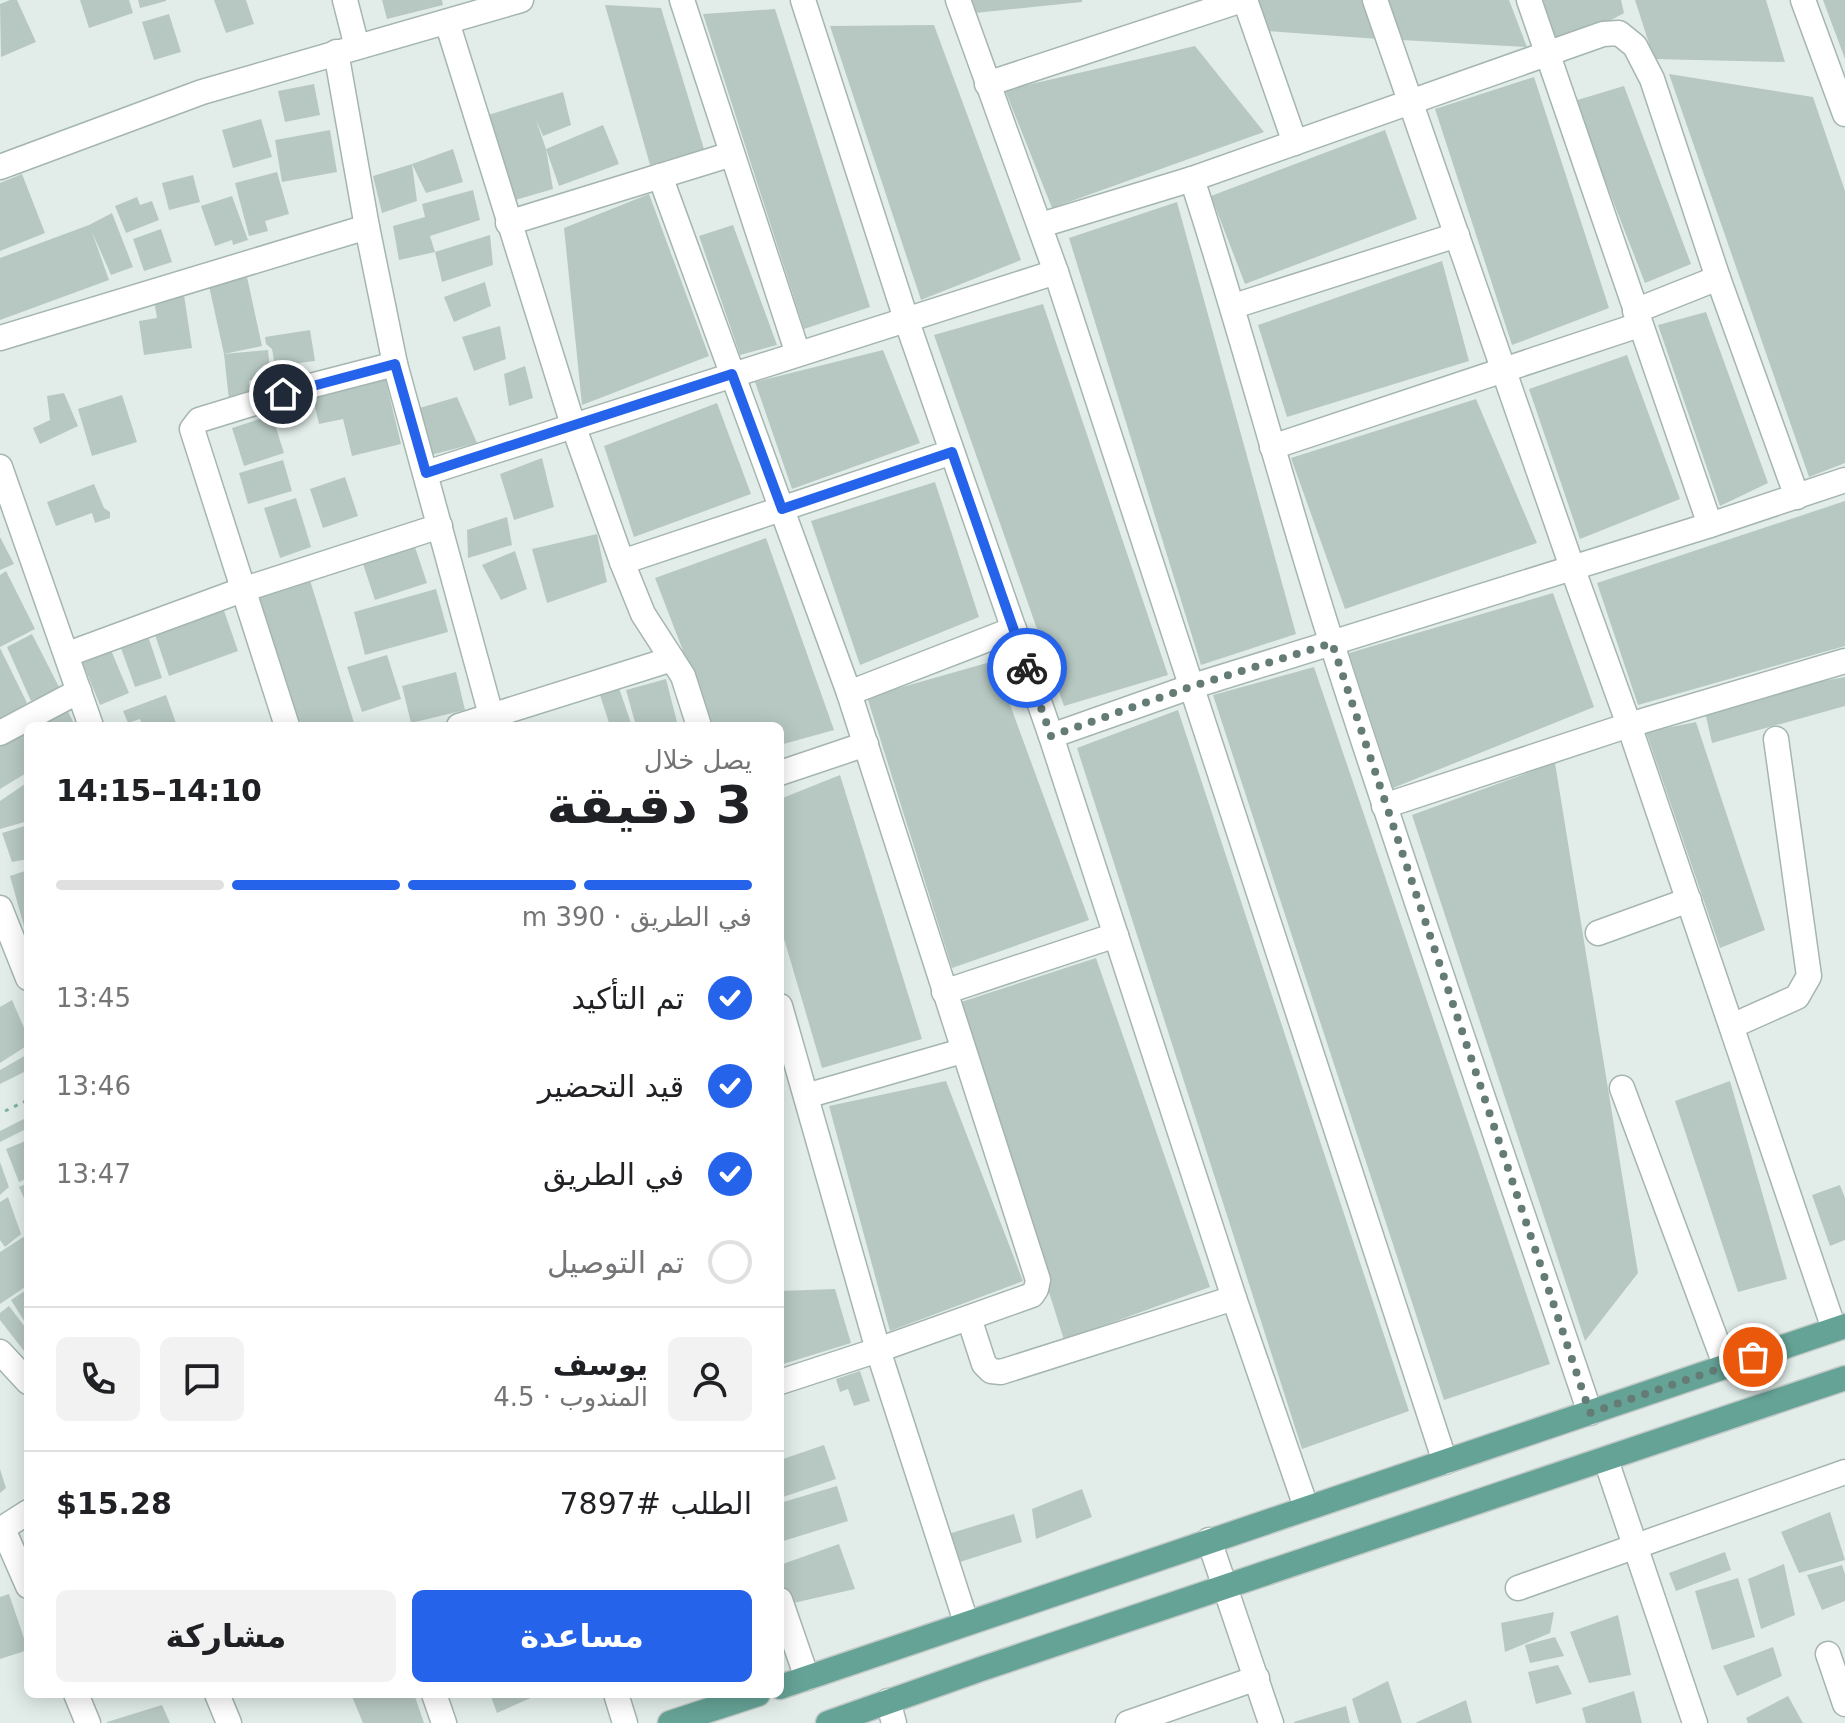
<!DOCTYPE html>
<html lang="ar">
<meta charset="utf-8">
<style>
:root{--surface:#fff;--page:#f2f2f2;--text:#202124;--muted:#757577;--line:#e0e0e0;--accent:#2563eb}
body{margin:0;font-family:"DejaVu Sans","Noto Sans Arabic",sans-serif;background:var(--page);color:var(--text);direction:rtl;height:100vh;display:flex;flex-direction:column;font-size:30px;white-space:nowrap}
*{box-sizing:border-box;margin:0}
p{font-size:26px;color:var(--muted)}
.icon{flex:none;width:44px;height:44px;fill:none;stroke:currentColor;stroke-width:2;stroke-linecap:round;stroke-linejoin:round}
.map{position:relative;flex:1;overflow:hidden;direction:ltr}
.panel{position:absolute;left:24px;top:722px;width:760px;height:976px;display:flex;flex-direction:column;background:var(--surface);border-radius:12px;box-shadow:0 4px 20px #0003;direction:rtl}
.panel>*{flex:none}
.pin{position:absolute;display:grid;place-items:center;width:68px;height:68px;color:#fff;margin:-34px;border:4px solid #fff;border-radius:50%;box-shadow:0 2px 8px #0007}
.courier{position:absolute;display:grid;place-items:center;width:80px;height:80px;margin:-40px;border:6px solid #2563eb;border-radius:50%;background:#fff;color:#222;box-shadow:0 2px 10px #0007}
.head em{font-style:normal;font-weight:800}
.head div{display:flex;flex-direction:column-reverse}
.head{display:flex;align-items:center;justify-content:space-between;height:136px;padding:0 32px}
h1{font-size:52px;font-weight:800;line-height:60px}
.bar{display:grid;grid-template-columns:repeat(4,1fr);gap:12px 8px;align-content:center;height:96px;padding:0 32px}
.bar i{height:10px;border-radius:6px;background:var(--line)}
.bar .active{background:var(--accent)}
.bar p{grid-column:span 4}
.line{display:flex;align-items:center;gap:20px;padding:0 32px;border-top:2px solid var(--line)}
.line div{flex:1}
.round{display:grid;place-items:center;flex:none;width:84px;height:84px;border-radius:12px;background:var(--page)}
ol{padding:0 32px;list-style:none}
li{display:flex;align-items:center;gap:24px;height:88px}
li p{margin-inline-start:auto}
li .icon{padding:8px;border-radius:50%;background:var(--accent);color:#fff;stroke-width:4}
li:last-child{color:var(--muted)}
li i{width:44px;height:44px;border:4px solid var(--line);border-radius:50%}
.cta{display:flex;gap:16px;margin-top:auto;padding:16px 32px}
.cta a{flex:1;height:92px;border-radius:12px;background:var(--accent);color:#fff;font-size:32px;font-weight:800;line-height:92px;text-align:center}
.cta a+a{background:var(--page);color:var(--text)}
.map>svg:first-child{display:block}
</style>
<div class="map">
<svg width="1845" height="1723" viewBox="0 0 1845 1723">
<rect width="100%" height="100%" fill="#e2ede9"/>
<g fill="#b7c8c2">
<polygon points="10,0 17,0 36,42 1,57 0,4"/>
<polygon points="80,0 129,0 133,13 89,28"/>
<polygon points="138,0 166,0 166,1 140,8"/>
<polygon points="214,0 246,0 254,24 226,33"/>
<polygon points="382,0 442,0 443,5 387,19"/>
<polygon points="970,0 1082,0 1082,2 975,13"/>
<polygon points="1253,0 1364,0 1379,39 1266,31"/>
<polygon points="1388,0 1509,0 1527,47 1401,40"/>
<polygon points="1541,0 1621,0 1624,13 1557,50"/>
<polygon points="1635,0 1766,0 1785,62 1654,59"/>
<polygon points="1823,0 1845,0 1845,59"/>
<polygon points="605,5 661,8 704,149 650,165"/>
<polygon points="775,9 870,307 804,329 703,14"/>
<polygon points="169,14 181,52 154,60 142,22"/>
<polygon points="934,25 1021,260 921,300 830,26"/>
<polygon points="1195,46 1264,132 1052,208 1005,90"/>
<polygon points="1669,74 1813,97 1845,191 1845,463 1809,477"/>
<polygon points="1534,77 1609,308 1512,345 1435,109"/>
<polygon points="314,84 320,115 285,122 278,91"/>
<polygon points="1624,86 1691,264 1645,283 1574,101"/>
<polygon points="563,92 571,125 543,136 536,120 546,149 603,125 619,164 559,186 546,149 553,189 512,201 488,115"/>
<polygon points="261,119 272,157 233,168 222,130"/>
<polygon points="330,130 337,172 282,182 275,140"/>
<polygon points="1385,130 1417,219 1245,284 1211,196"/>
<polygon points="453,149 463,182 426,193 412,164"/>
<polygon points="412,164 417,201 382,213 373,176"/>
<polygon points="277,172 289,214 265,221 268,231 249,236 235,183"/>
<polygon points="22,174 45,233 0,251 0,183"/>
<polygon points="193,175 200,202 169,210 162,183"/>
<polygon points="473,190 480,220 430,236 435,252 399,260 393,226 425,217 422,204"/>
<polygon points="649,194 709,356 582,405 564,228"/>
<polygon points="232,196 248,240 233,245 232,240 215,246 201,206"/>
<polygon points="137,197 140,205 152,201 159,220 126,233 115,206"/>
<polygon points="1177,202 1296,634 1201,665 1069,238"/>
<polygon points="112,213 133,267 111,275 92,232 109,280 0,320 0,258 89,225"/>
<polygon points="733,225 777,345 740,355 699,236"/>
<polygon points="161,229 172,262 144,271 133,239"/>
<polygon points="490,235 493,265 442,282 435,252"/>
<polygon points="1442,261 1469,361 1287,417 1258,325"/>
<polygon points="247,277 262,346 224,354 209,286"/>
<polygon points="485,282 491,306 454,322 444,297"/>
<polygon points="184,295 192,348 144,355 139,321 157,318 154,300"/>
<polygon points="1043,304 1168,675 1064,706 934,335"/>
<polygon points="1706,312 1768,483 1720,506 1658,325"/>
<polygon points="500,326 506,359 474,371 462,337"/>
<polygon points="310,330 315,361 275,366 272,349 266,344 265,337"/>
<polygon points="268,350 270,371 249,381 251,397 229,400 224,354"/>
<polygon points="883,350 920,443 792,489 755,382"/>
<polygon points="1627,355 1680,499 1580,539 1529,389"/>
<polygon points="525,366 533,398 509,406 504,374"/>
<polygon points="383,369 401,444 352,456 343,419 319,424 310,386"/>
<polygon points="64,393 78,426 40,444 33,428 50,420 47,396"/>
<polygon points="122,395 137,442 92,456 78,409"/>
<polygon points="457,397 477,443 431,455 416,409"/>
<polygon points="1476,399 1537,543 1345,609 1291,458"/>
<polygon points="717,403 751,494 634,537 604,446"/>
<polygon points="272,415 284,453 244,466 232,428"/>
<polygon points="542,458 554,507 514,520 500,474"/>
<polygon points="283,460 292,491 248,504 239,473"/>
<polygon points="345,477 358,516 323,528 310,489"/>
<polygon points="935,482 979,617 860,665 811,521"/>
<polygon points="94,484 104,508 110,512 110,518 95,523 92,513 56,526 47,502"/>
<polygon points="296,498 311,547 280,558 264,508"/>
<polygon points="1845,501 1845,646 1638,705 1597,583"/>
<polygon points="507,517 512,545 468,558 467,530"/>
<polygon points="597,534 607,582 547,603 532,549"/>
<polygon points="0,537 14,564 0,570"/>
<polygon points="766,538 834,730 780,745 780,726 712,726 655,578"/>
<polygon points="414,544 427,583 375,600 362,561"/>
<polygon points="515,551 527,589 501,600 482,565"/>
<polygon points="6,571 35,629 0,647 0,575"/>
<polygon points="309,577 355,726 288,726 248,596"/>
<polygon points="436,589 448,632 365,655 354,612"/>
<polygon points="1553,593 1594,707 1393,788 1349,653"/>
<polygon points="221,602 238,651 169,676 152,626"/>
<polygon points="146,630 162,678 135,687 118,640"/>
<polygon points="32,634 60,689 31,701 7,647"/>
<polygon points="108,643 129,693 100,705 79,654"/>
<polygon points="0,648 27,703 0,723"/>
<polygon points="387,655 401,699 362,712 347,667"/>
<polygon points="994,661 1089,920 952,968 867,697"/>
<polygon points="1314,667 1550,1364 1444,1400 1213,695"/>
<polygon points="456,672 465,710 411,723 402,686"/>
<polygon points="1845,677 1845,706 1712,743 1703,703"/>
<polygon points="666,679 678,726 636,726 626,690"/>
<polygon points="619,688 632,726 610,726 600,695"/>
<polygon points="166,695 177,726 143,726 140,719 128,723 123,711"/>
<polygon points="66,707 75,726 33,726"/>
<polygon points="1178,710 1409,1411 1302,1449 1077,748"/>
<polygon points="1696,722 1765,930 1720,948 1646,732"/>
<polygon points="28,729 28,772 0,789 0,744"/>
<polygon points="1555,763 1638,1273 1585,1341 1412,815"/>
<polygon points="840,775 922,1039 822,1068 780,925 780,799"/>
<polygon points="28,782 28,821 0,829 0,801"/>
<polygon points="28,825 28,859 12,862 2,833"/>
<polygon points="28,870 28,937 27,937 10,876"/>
<polygon points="1096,958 1210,1287 1064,1340 958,1003"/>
<polygon points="12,1000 28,1037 28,1045 0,1063 0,1007"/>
<polygon points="28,1054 28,1070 0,1084 0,1070"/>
<polygon points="946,1081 1023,1281 890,1331 829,1106"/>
<polygon points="1730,1081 1787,1279 1738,1292 1675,1101"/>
<polygon points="28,1117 28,1128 0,1142 0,1131"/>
<polygon points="28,1140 28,1178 19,1182 6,1149"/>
<polygon points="0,1162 9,1187 0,1195"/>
<polygon points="28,1183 28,1207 19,1187"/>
<polygon points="1840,1185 1845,1198 1845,1240 1830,1246 1812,1195"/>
<polygon points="8,1197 21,1234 5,1247 0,1240 0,1202"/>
<polygon points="25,1236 28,1241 28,1285 0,1304 0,1252"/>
<polygon points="28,1289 28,1327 11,1300"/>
<polygon points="835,1289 851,1343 780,1365 780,1291"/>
<polygon points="9,1306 28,1331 28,1356 0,1320 0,1313"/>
<polygon points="860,1371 870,1401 854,1406 848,1389 840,1392 836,1379"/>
<polygon points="824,1445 836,1479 780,1498 780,1460"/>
<polygon points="0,1469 6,1488 0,1493"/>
<polygon points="837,1486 848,1521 780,1542 780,1503"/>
<polygon points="1082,1489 1092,1517 1036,1539 1032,1509"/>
<polygon points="1830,1512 1845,1560 1799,1573 1781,1532"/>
<polygon points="1014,1514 1022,1542 957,1563 948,1534"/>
<polygon points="839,1544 855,1589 789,1604 780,1576 780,1565"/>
<polygon points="1725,1552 1731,1570 1676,1591 1669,1573"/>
<polygon points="1784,1564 1795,1615 1761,1629 1748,1579"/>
<polygon points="1842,1565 1845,1574 1845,1601 1822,1610 1807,1575"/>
<polygon points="1738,1578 1755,1637 1712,1650 1695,1591"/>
<polygon points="9,1594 28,1650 0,1659 0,1597"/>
<polygon points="1554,1612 1550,1633 1505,1652 1501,1623"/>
<polygon points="1618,1615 1631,1675 1589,1683 1570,1632"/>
<polygon points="1555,1637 1564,1656 1530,1663 1525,1645"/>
<polygon points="1773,1647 1782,1676 1737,1696 1723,1666"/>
<polygon points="1558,1665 1572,1694 1536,1704 1528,1672"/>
<polygon points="1388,1681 1402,1723 1359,1723 1352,1699"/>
<polygon points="1634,1691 1642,1723 1586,1723 1582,1708"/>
<polygon points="351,1694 414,1694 424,1723 363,1723"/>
<polygon points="490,1694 532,1694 533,1697 497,1713"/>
<polygon points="1788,1696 1803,1723 1748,1723 1746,1718"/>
<polygon points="1466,1700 1472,1723 1415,1723"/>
<polygon points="162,1705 170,1723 107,1723 107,1722"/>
<polygon points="1346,1706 1350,1723 1294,1723 1294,1722"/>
</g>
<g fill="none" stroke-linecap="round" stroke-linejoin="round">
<g stroke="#a5b5b0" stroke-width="27">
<g id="minor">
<polyline points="345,0 357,47"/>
<polyline points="682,0 798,354"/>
<polyline points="803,0 906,319 1051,736 1234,1298 1306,1507"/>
<polyline points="958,0 1056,272 1445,1462"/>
<polyline points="1245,0 1295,143"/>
<polyline points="1375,0 1572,567 1629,725 1834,1329"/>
<polyline points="1529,0 1710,525"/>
<polyline points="1803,0 1845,114"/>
<polyline points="447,22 573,425 622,562 643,614 683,676 699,726"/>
<polyline points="336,52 367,227 395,364 494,726"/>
<polyline points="987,84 1242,0"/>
<polyline points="0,167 202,92 521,0"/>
<polyline points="660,176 849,693 1038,1280 1036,1289 1032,1295 878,1350 780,1382"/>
<path d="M1192 179C1243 334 1283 492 1333 647 1415 903 1504 1158 1590 1413"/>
<polyline points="508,223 732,154"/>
<polyline points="1041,225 1192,179 1603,34 1619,33 1635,46 1652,79 1718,278 1797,497"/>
<polyline points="1234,306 1457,235"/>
<polyline points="1635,311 1718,278"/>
<polyline points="0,338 367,227"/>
<polyline points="1272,447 1639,325"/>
<polyline points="0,467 91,726"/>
<polyline points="426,473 1056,272"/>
<polyline points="622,562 952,452"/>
<polyline points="68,654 242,590 440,526"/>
<polyline points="849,693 1014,629"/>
<polyline points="287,726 192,429 199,420 310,386 395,364"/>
<polyline points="459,726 672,659"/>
<polyline points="0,733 79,691"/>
<polyline points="1051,736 1190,687 1710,525 1845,480"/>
<polyline points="780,773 866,744"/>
<polyline points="1384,806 1629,725 1845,661"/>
<polyline points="0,908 28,978"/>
<polyline points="1598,933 1689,900"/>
<polyline points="944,992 1116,935"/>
<polyline points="780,1006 878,1350 966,1622"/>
<polyline points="1732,1026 1797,997 1809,976 1776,739"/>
<polyline points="1622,1088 1726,1367"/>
<polyline points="806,1096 962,1051"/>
<polyline points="969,1318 984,1364 991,1371 1001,1372 1234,1298"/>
<polyline points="0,1352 28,1382"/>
<polyline points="1606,1460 1695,1723"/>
<polyline points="3,1529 28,1586"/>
<polyline points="0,1530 28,1512"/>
<polyline points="1209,1540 1271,1723"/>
<polyline points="1518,1588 1845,1472"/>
<polyline points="780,1600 807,1678"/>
<polyline points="1828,1654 1845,1704"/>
<polyline points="76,1694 88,1723"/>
<polyline points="217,1694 229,1723"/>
<polyline points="434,1694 444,1723"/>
<polyline points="616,1694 625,1723"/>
<polyline points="888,1701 894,1723"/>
<polyline points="1128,1723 1257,1678"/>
</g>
</g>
<g stroke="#c1c9c7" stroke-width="27">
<g id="major">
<polyline points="780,1687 1845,1326"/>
<polyline points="670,1723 758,1694"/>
<polyline points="828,1723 981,1669 1845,1378"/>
</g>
</g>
<polyline stroke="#82b1a5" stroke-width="3" stroke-dasharray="4 6" stroke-linecap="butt" points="5,1111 28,1100"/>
<use href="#minor" stroke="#fff" stroke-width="24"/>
<use href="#major" stroke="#66a397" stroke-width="24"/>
</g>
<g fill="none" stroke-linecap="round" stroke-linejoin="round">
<polyline stroke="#657b76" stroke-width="8" stroke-dasharray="0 14.4" points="1027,668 1051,736 1190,687 1332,643 1590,1413 1753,1357"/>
<polyline stroke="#2563eb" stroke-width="10" points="283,394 395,364 426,473 732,374 782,509 952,452 1027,668"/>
</g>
</svg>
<div class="pin" style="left:1753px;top:1357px;background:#ea580c"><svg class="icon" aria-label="bag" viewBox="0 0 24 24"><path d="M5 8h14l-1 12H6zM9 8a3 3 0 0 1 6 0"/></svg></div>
<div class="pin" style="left:283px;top:394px;background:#1f2937"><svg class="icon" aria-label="home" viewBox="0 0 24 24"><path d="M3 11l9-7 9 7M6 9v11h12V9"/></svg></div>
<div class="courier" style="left:1027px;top:668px"><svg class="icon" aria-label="bike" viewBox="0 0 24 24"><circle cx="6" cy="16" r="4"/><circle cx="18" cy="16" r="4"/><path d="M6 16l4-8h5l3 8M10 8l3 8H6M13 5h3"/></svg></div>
<section class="panel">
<div class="head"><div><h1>3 دقيقة</h1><p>يصل خلال</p></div><em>14:10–14:15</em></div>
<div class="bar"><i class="active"></i><i class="active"></i><i class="active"></i><i></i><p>في الطريق · 390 m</p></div>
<ol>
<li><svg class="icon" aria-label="check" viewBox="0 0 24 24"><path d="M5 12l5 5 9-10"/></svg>تم التأكيد<p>13:45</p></li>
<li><svg class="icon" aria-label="check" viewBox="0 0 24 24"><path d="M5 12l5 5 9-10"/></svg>قيد التحضير<p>13:46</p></li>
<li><svg class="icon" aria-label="check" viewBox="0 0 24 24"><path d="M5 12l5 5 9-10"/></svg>في الطريق<p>13:47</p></li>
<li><i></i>تم التوصيل</li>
</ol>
<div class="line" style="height:144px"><a class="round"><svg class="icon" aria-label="person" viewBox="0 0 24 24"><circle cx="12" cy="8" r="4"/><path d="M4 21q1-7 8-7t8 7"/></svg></a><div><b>يوسف</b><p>المندوب · 4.5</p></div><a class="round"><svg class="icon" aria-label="chat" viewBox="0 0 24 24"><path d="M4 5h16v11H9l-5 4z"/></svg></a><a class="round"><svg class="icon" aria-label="phone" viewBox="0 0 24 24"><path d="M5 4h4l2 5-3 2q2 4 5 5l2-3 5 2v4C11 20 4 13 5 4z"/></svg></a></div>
<div class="line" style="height:104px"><div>الطلب #7897</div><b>$15.28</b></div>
<div class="cta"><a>مساعدة</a><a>مشاركة</a></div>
</section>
</div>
